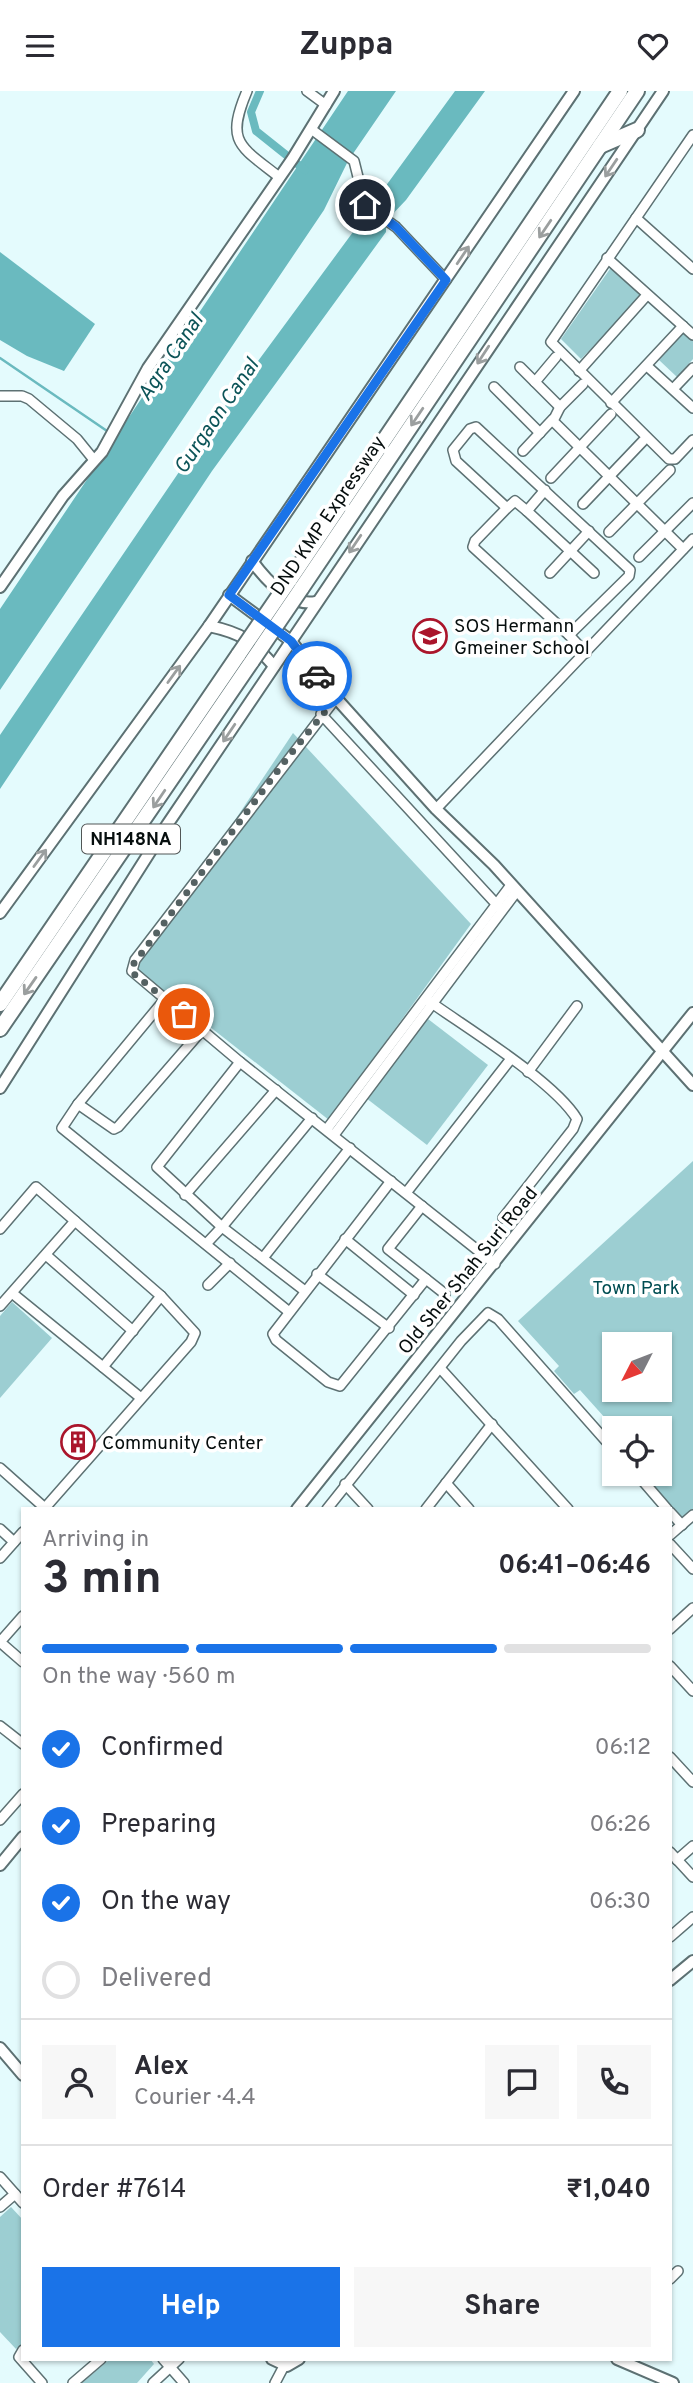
<!DOCTYPE html>
<meta charset="utf-8">
<style>
:root{--surface:#fff;--page:#f7f7f7;--text:#2b2b33;--muted:#7c7c81;--line:#e1e1e2;--accent:#1a73e8}
body{margin:0;font-family:Overpass,sans-serif;background:var(--page);color:var(--text);height:100vh;display:flex;flex-direction:column;font-size:26px;white-space:nowrap}
*{box-sizing:border-box;margin:0}
p{font-size:23px;color:var(--muted)}
.icon{flex:none;width:38px;height:38px;fill:none;stroke:currentColor;stroke-width:2;stroke-linecap:round;stroke-linejoin:round}
.map{position:relative;flex:1;overflow:hidden}
.details{position:absolute;left:21px;top:1416px;width:651px;height:854px;display:flex;flex-direction:column;background:var(--surface);border-radius:0px;box-shadow:0 2px 5px #0004}
.details>*{flex:none}
.needle{width:46px;rotate:228deg}
.fabs{position:absolute;left:602px;top:1241px;display:grid;gap:14px}
.fabs a{display:grid;place-items:center;width:70px;height:70px;border-radius:0px;background:var(--surface);box-shadow:0 2px 5px #0004;font-size:35px}
.pin{position:absolute;display:grid;place-items:center;width:60px;height:60px;color:#fff;margin:-30px;border:4px solid #fff;border-radius:50%;box-shadow:0 2px 7px #0007}
.courier{position:absolute;display:grid;place-items:center;width:70px;height:70px;margin:-35px;border:5px solid #1a73e8;border-radius:50%;background:#fff;color:#222;box-shadow:0 2px 9px #0007}
.summary em{font-style:normal;font-weight:700}
.summary div{display:flex;flex-direction:column-reverse}
.summary{display:flex;align-items:center;justify-content:space-between;height:119px;padding:0 21px}
h1{font-size:46px;font-weight:700;line-height:52px}
.bar{display:grid;grid-template-columns:repeat(4,1fr);gap:10px 7px;align-content:center;height:84px;padding:0 21px}
.bar i{height:9px;border-radius:5px;background:var(--line)}
.bar .current{background:var(--accent)}
.bar p{grid-column:span 4}
.line{display:flex;align-items:center;gap:18px;padding:0 21px;border-top:2px solid var(--line)}
.line div{flex:1}
.round{display:grid;place-items:center;flex:none;width:74px;height:74px;border-radius:0px;background:var(--page)}
ol{padding:0 21px;list-style:none}
li{display:flex;align-items:center;gap:21px;height:77px}
li p{margin-inline-start:auto}
li .icon{padding:7px;border-radius:50%;background:var(--accent);color:#fff;stroke-width:4}
li:last-child{color:var(--muted)}
li i{width:38px;height:38px;border:4px solid var(--line);border-radius:50%}
.cta{display:flex;gap:14px;margin-top:auto;padding:14px 21px}
.cta a{flex:1;height:80px;border-radius:0px;background:var(--accent);color:#fff;font-size:28px;font-weight:700;line-height:80px;text-align:center}
.cta a+a{background:var(--page);color:var(--text)}
header{display:flex;justify-content:space-between;align-items:center;height:91px;padding:0 21px;background:var(--surface);font-size:32px;font-weight:700}
.map>svg:first-child{display:block}
</style>
<header><svg class="icon" aria-label="menu" viewBox="0 0 24 24"><path d="M4 6h16M4 12h16M4 18h16"/></svg>Zuppa<svg class="icon" aria-label="heart" viewBox="0 0 24 24"><path d="M12 20l-8-8c-3-5 5-10 8-4 3-6 11-1 8 4z"/></svg></header>
<div class="map">
<svg width="693" height="2292" viewBox="0 0 693 2292">
<rect width="100%" height="100%" fill="#e4fbfd"/>
<g fill="#9cced2" fill-rule="evenodd">
<polygon points="612,175 643,204 581,268 561,248"/>
<polygon points="685,240 693,248 693,268 677,286 659,269"/>
<polygon points="293,642 471,833 329,1029 136,878"/>
<polygon points="428,928 488,974 427,1054 366,1007"/>
<path d="M693 1070V1419L681 1430 640 1383 660 1382V1337H614L580 1299 574 1303 554 1280 559 1275 518 1230ZM614 1253H660V1298H614Z"/>
<polygon points="12,1211 52,1247 0,1307 0,1225"/>
<polygon points="11,2116 23,2129 23,2252 16,2258 0,2241 0,2126"/>
<polygon points="110,2268 150,2268 154,2273 137,2292 82,2292"/>
</g>
<g fill="#6ababf">
<polygon points="348,0 396,0 348,70 324,119 0,599 0,518"/>
<polygon points="455,0 485,0 406,109 386,130 386,141 212,380 0,698 0,644 211,334 367,122 373,126 380,116 385,96"/>
<polygon points="0,161 95,233 64,280 27,265 0,249"/>
</g>
<g fill="none" stroke-linecap="round" stroke-linejoin="round">
<polyline stroke="#6ababf" stroke-width="2.5" points="0,267 110,342"/>
<polyline stroke="#6ababf" stroke-width="8" points="260,0 251,21 256,40 305,79"/>
<g stroke="#5d7173" stroke-width="12">
<g id="minor">
<path d="M247 0C225 52 240 55 279 86"/>
<polyline points="307,0 326,14"/>
<polyline points="311,38 354,70 365,114 396,136 446,189"/>
<polyline points="693,44 551,251 669,368 675,368 693,349"/>
<polyline points="636,127 693,178"/>
<polyline points="607,167 693,244"/>
<polyline points="647,275 693,317"/>
<polyline points="520,276 560,316"/>
<polyline points="579,280 647,204"/>
<polyline points="535,291 556,266"/>
<polyline points="583,293 560,316 553,330 683,458"/>
<polyline points="494,296 540,342"/>
<polyline points="673,298 693,277"/>
<polyline points="0,305 22,305 29,308 77,348 94,369"/>
<polyline points="611,312 683,235"/>
<polyline points="523,360 553,328"/>
<polyline points="551,387 611,323"/>
<polyline points="583,413 643,350"/>
<polyline points="507,417 475,450 473,456 569,544 629,485 630,479 476,336 470,338 453,359 456,370 507,417 515,410 527,420 545,399"/>
<polyline points="527,420 594,482"/>
<polyline points="609,441 670,379"/>
<polyline points="639,466 693,412"/>
<polyline points="550,482 589,440"/>
<polyline points="569,544 586,562"/>
<polyline points="336,607 135,869 132,880 240,971 495,1173"/>
<polyline points="321,623 499,816"/>
<polyline points="436,718 693,448"/>
<polyline points="165,908 78,1013 62,1037 288,1220"/>
<path d="M426 908C465 936 554 990 577 1028L573 1038 503 1127"/>
<polyline points="240,971 157,1076 222,1136 312,1027"/>
<polyline points="528,981 577,915"/>
<polyline points="78,1013 114,1038 118,1036 203,938"/>
<polyline points="327,1038 511,794"/>
<polyline points="334,1044 517,800"/>
<polyline points="391,1090 273,1243 276,1249 328,1291 340,1295 426,1188"/>
<polyline points="406,1102 510,969"/>
<polyline points="185,1104 276,999"/>
<polyline points="422,1115 388,1158 445,1203"/>
<polyline points="0,1138 36,1096 161,1205 195,1242 191,1251 44,1418"/>
<polyline points="345,1148 414,1204"/>
<polyline points="206,1153 222,1136 305,1200"/>
<polyline points="46,1164 133,1240"/>
<polyline points="263,1167 350,1057"/>
<polyline points="317,1183 389,1237"/>
<polyline points="208,1194 230,1172"/>
<polyline points="12,1202 141,1307"/>
<polyline points="0,1215 75,1130"/>
<polyline points="103,1276 161,1205"/>
<polyline points="440,1277 568,1418"/>
<polyline points="0,1377 46,1418"/>
<polyline points="636,1382 667,1418"/>
<polyline points="446,1392 469,1418"/>
<polyline points="345,1393 368,1418"/>
<polyline points="327,1418 461,1250 488,1222 498,1228 614,1359"/>
<polyline points="426,1418 492,1333"/>
<polyline points="670,1421 682,1434"/>
<polyline points="0,1438 14,1451"/>
<polyline points="670,1444 693,1424"/>
<polyline points="670,1453 693,1478"/>
<polyline points="0,1467 23,1441"/>
<polyline points="23,1525 0,1551 23,1571"/>
<polyline points="670,1538 693,1517"/>
<polyline points="670,1575 693,1600"/>
<polyline points="0,1635 23,1653"/>
<polyline points="670,1666 693,1691"/>
<polyline points="0,1729 23,1703"/>
<polyline points="670,1761 693,1786"/>
<polyline points="677,1769 693,1755"/>
<polyline points="670,1846 693,1826"/>
<polyline points="0,2086 23,2112"/>
<polyline points="0,2116 15,2103"/>
<polyline points="670,2188 678,2180"/>
<polyline points="23,2259 19,2266 42,2292"/>
<polyline points="163,2268 184,2292"/>
<polyline points="73,2292 101,2268"/>
<polyline points="153,2292 179,2268"/>
<polyline points="275,2292 284,2275"/>
</g>
</g>
<g stroke="#5d7173" stroke-width="14">
<g id="tertiary">
<path d="M252 470C266 489 290 516 316 511"/>
<polyline points="0,496 63,405 102,361 148,277 293,67 334,0"/>
<polyline points="229,504 291,550 336,607 436,718 494,774 693,994"/>
<path d="M209 535C242 542 251 549 274 575"/>
<polyline points="0,822 209,535 574,0"/>
<polyline points="0,997 167,734 663,0"/>
<polyline points="297,1418 693,922"/>
<polyline points="0,1774 23,1746"/>
<polyline points="670,1889 693,1870"/>
<polyline points="0,1957 23,1984"/>
<polyline points="272,2268 287,2275 299,2268"/>
<polyline points="617,2268 673,2292"/>
</g>
</g>
<g stroke="#5d7173" stroke-width="18">
<g id="trunk">
<polyline points="600,55 637,39"/>
<polyline points="289,490 620,0"/>
<polyline points="301,498 637,0"/>
<polyline points="0,913 239,563"/>
<polyline points="0,938 252,570"/>
</g>
</g>
<use href="#minor" stroke="#fff" stroke-width="9"/>
<use href="#tertiary" stroke="#fff" stroke-width="10"/>
<use href="#trunk" stroke="#fff" stroke-width="14"/>
<g stroke="#5d7173" stroke-width="18" stroke-linecap="butt">
<g id="trunk-bridge">
<polyline points="239,563 289,490"/>
<polyline points="252,570 301,498"/>
</g>
</g>
<use href="#trunk-bridge" stroke="#fff" stroke-width="14"/>
</g>
<defs><path id="oneway-shaft" d="M-6 0H5M1.5-3L5.5 0L1.5 3" fill="none" stroke-width="1.6" stroke-linecap="round" stroke-linejoin="round" transform="scale(1.75)"/></defs>
<g stroke="#9b9f9f">
<use href="#oneway-shaft" transform="translate(611 77) rotate(124)"/>
<use href="#oneway-shaft" transform="translate(545 138) rotate(124)"/>
<use href="#oneway-shaft" transform="translate(463 164) rotate(-56)"/>
<use href="#oneway-shaft" transform="translate(483 264) rotate(123)"/>
<use href="#oneway-shaft" transform="translate(417 326) rotate(124)"/>
<use href="#oneway-shaft" transform="translate(355 453) rotate(124)"/>
<use href="#oneway-shaft" transform="translate(174 583) rotate(-54)"/>
<use href="#oneway-shaft" transform="translate(229 642) rotate(124)"/>
<use href="#oneway-shaft" transform="translate(159 708) rotate(124)"/>
<use href="#oneway-shaft" transform="translate(40 767) rotate(-54)"/>
<use href="#oneway-shaft" transform="translate(30 895) rotate(125)"/>
</g>
<g fill="none" stroke-linecap="round" stroke-linejoin="round">
<polyline stroke="#546162" stroke-width="7" stroke-dasharray="0 12.6" points="184,923 134,883 132,875 285,670 336,607 317,585"/>
<polyline stroke="#1a73e8" stroke-width="9" points="317,585 291,550 229,504 446,189 396,136 365,114"/>
</g>
<defs>
<g id="school-ring" transform="scale(1.75)"><circle r="9.5" fill="#fff" stroke="#aa152b" stroke-width="1.5"/><path d="M0-5L7-2L0 1L-7-2ZM-4 1L0 2.5L4 1V4Q0 6-4 4Z" fill="#aa152b"/></g>
<g id="building-ring" transform="scale(1.75)"><circle r="9.5" fill="#fff" stroke="#aa152b" stroke-width="1.5"/><path d="M-4-6H4V6H1V3H-1V6H-4ZM-2.5-4.3h1.7v1.8h-1.7ZM.8-4.3h1.7v1.8H.8ZM-2.5-1h1.7V.8h-1.7ZM.8-1h1.7V.8H.8Z" fill="#aa152b"/></g>
</defs>
<g fill-rule="evenodd">
<use href="#school-ring" x="430" y="545"/>
<use href="#building-ring" x="78" y="1351"/>
</g>
<g text-anchor="middle" stroke-width="7" stroke-linejoin="round" paint-order="stroke">
<rect fill="#fff" stroke="#515656" stroke-width="2" x="82" y="733.5" width="98" height="29" rx="5"/>
<g font-size="18" font-weight="bold" fill="#060e0e">
<text x="131" y="754">NH148NA</text>
</g>
<g font-size="19" fill="#060e0e" stroke="#fff">
<text transform="translate(327 424) rotate(-56)" y="7">DND KMP Expressway</text>
<text transform="translate(467 1179) rotate(-51)" y="7">Old Sher Shah Suri Road</text>
</g>
<g font-size="19" fill="#060e0e" stroke="#fff" text-anchor="start">
<text x="454" y="541">SOS Hermann<tspan x="454" dy="22">Gmeiner School</tspan></text>
<text x="102" y="1358">Community Center</text>
</g>
<g font-size="19" fill="#004d52" stroke="#fff">
<text x="636" y="1203">Town Park</text>
</g>
<g font-size="21" font-style="italic" fill="#0c5458" stroke="#fff">
<text transform="translate(170 266) rotate(-56)" y="7">Agra Canal</text>
<text transform="translate(216 325) rotate(-56)" y="7">Gurgaon Canal</text>
</g>
</g>
</svg>
<div class="fabs">
<a><svg class="needle" viewBox="-14 -14 28 28"><path d="M0-13l5 13h-10z" fill="#e53935"/><path d="M0 13l5-13h-10z" fill="#7c7c81"/></svg></a>
<a><svg class="icon" aria-label="locate" viewBox="0 0 24 24"><circle cx="12" cy="12" r="6"/><path d="M12 2v4M12 18v4M2 12h4M18 12h4"/></svg></a>
</div>
<div class="pin" style="left:184px;top:923px;background:#ea580c"><svg class="icon" aria-label="bag" viewBox="0 0 24 24"><path d="M5 8h14l-1 12H6zM9 8a3 3 0 0 1 6 0"/></svg></div>
<div class="pin" style="left:365px;top:114px;background:#1f2937"><svg class="icon" aria-label="home" viewBox="0 0 24 24"><path d="M3 11l9-7 9 7M6 9v11h12V9"/></svg></div>
<div class="courier" style="left:317px;top:585px"><svg class="icon" aria-label="car" viewBox="0 0 24 24"><path d="M5 17H2v-5l4-1 3-4h7l3 4 3 1v5h-3M9 17h6M6 11h13"/><circle cx="7" cy="17" r="2"/><circle cx="17" cy="17" r="2"/></svg></div>
<section class="details">
<div class="summary"><div><h1>3 min</h1><p>Arriving in</p></div><em>06:41–06:46</em></div>
<div class="bar"><i class="current"></i><i class="current"></i><i class="current"></i><i></i><p>On the way · 560 m</p></div>
<ol>
<li><svg class="icon" aria-label="check" viewBox="0 0 24 24"><path d="M5 12l5 5 9-10"/></svg>Confirmed<p>06:12</p></li>
<li><svg class="icon" aria-label="check" viewBox="0 0 24 24"><path d="M5 12l5 5 9-10"/></svg>Preparing<p>06:26</p></li>
<li><svg class="icon" aria-label="check" viewBox="0 0 24 24"><path d="M5 12l5 5 9-10"/></svg>On the way<p>06:30</p></li>
<li><i></i>Delivered</li>
</ol>
<div class="line" style="height:126px"><a class="round"><svg class="icon" aria-label="person" viewBox="0 0 24 24"><circle cx="12" cy="8" r="4"/><path d="M4 21q1-7 8-7t8 7"/></svg></a><div><b>Alex</b><p>Courier · 4.4</p></div><a class="round"><svg class="icon" aria-label="chat" viewBox="0 0 24 24"><path d="M4 5h16v11H9l-5 4z"/></svg></a><a class="round"><svg class="icon" aria-label="phone" viewBox="0 0 24 24"><path d="M5 4h4l2 5-3 2q2 4 5 5l2-3 5 2v4C11 20 4 13 5 4z"/></svg></a></div>
<div class="line" style="height:91px"><div>Order #7614</div><b>₹1,040</b></div>
<div class="cta"><a>Help</a><a>Share</a></div>
</section>
</div>
